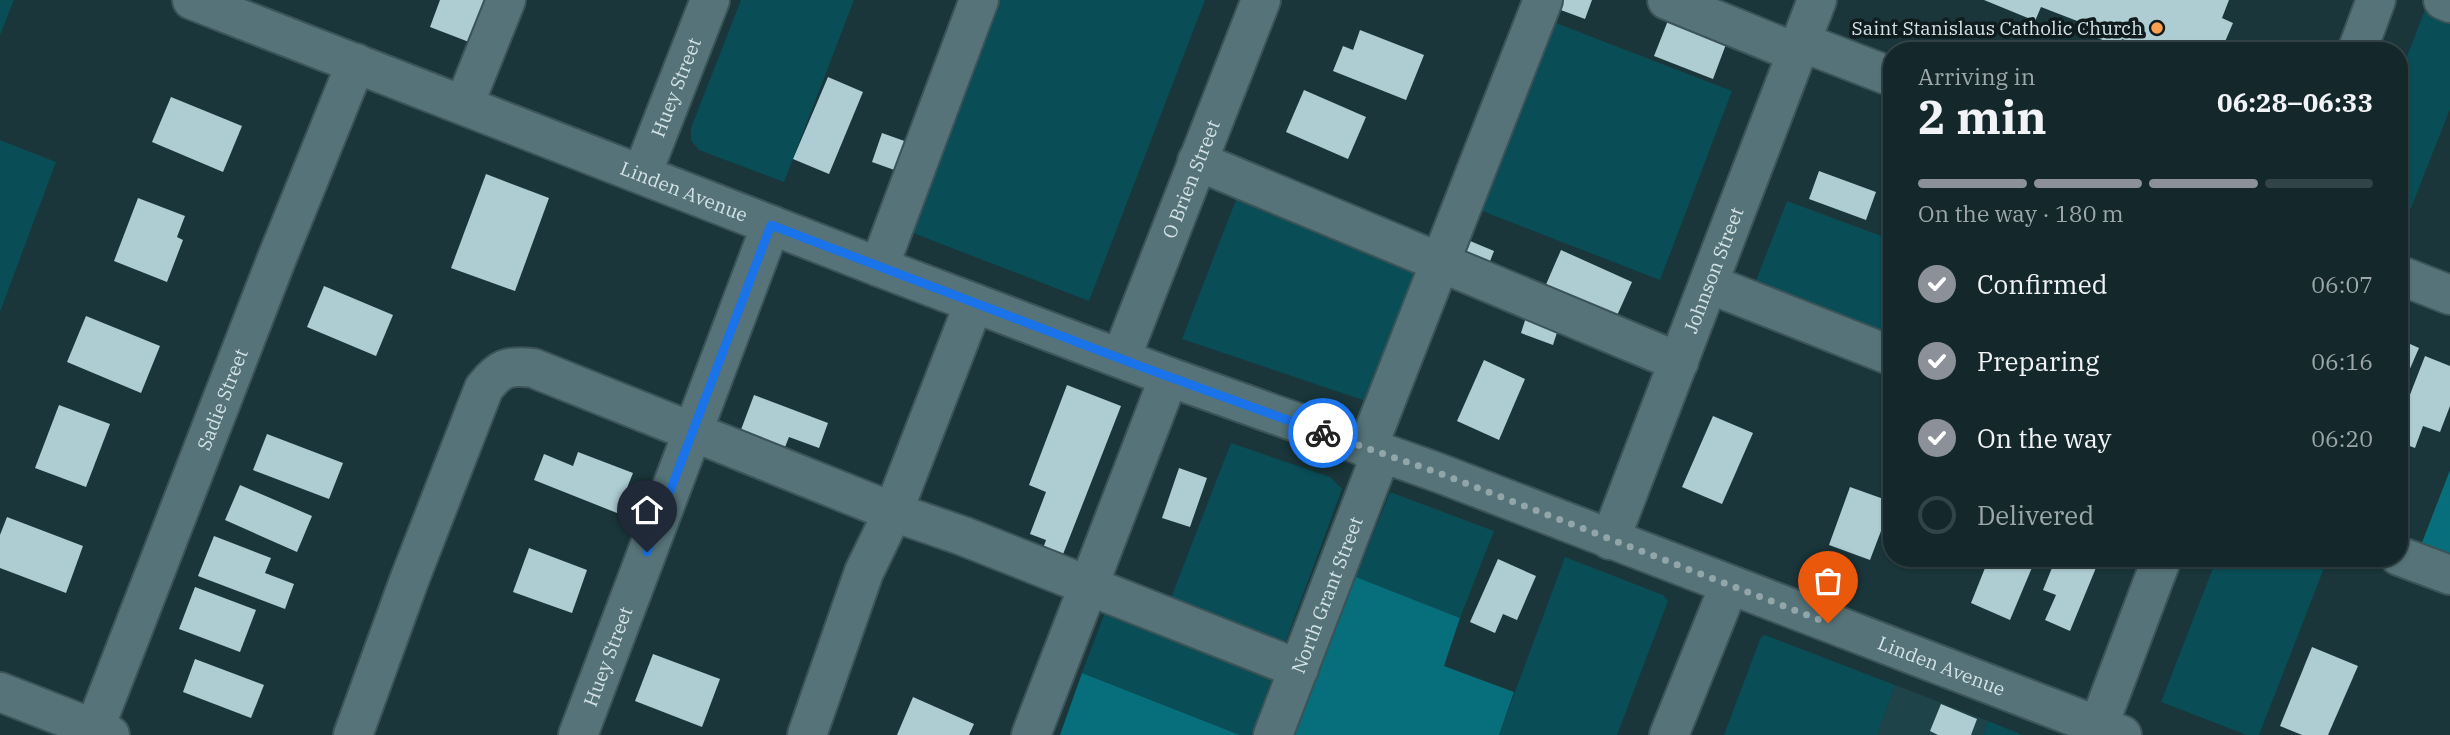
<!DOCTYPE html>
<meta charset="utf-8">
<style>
:root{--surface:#14282c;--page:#213438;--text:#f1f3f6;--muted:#9da6a9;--line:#334448;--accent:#8c9099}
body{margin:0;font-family:"IBM Plex Serif",serif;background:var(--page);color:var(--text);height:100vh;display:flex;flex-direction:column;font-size:26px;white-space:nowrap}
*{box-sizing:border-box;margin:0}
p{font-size:23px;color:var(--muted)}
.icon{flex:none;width:38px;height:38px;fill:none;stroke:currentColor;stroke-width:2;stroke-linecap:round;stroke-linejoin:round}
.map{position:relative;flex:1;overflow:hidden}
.side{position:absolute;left:1883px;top:42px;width:525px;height:525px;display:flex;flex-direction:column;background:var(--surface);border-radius:28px;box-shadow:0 2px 5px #0004,0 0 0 2px var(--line)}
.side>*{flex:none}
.pin{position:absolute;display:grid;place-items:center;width:60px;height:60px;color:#fff;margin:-72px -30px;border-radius:50% 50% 50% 0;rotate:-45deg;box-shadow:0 0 7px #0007}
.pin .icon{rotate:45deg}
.courier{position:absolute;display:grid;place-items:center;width:70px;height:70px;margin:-35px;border:5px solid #1a73e8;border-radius:50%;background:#fff;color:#222;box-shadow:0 2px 9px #0007}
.overview em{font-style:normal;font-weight:700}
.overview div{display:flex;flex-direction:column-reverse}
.overview{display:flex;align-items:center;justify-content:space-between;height:119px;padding:0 35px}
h1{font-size:46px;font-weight:700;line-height:52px}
.bar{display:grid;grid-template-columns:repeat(4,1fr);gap:10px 7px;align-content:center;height:84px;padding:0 35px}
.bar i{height:9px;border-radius:5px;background:var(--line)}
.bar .active{background:var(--accent)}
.bar p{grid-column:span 4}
ol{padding:0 35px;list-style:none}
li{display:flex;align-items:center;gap:21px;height:77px}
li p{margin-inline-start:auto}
li .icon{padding:7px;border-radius:50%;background:var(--accent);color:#fff;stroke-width:4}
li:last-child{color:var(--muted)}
li i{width:38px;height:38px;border:4px solid var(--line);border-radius:50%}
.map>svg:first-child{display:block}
</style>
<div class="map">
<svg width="2450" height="735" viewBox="0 0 2450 735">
<rect width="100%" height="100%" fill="#1a363a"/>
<polygon fill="#1e4449" points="1895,685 1988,721 1983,735 1877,735"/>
<g fill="#094d56">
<polygon points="0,0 14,0 0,35"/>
<polygon points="741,0 854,0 784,182 699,150 691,140 691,128"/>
<polygon points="986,0 1205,0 1089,301 900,228"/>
<polygon points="2428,2 2450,10 2450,109 2405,223 2399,221 2399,77"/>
<polygon points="1543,18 1732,91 1660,280 1472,207"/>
<polygon points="0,140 56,162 0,312"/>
<polygon points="1241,187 1426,267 1372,403 1182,339"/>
<polygon points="1787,201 1892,240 1892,347 1752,291"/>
<polygon points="1231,443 1330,477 1342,489 1251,735 1240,735 1082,673 1109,602 1162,621"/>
<polygon points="1390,492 1494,531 1460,618 1356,577"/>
<polygon points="1565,557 1663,595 1668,601 1617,735 1499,735"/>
<polygon points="2217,558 2328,558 2259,735 2247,735 2161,702"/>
<polygon points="1765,635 1895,685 1877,735 1724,735 1761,637"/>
<polygon points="1988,721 2023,735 1983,735"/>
</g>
<g fill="#076e7b">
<polygon points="2450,470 2450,565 2418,553"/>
<polygon points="1356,577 1460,618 1444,666 1514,692 1499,735 1295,735"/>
<polygon points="1082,673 1240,735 1060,735"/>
</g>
<g fill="#adcdd3">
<polygon points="440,0 485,0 469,42 430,27"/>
<polygon points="1552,0 1592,0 1585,19 1550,6"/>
<polygon points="1984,0 2229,0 2222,18 2233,23 2221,51 2154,51 2122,39 2119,46 2081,32 2085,24 2041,7 2035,21"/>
<polygon points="1673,8 1731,31 1713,79 1654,56"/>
<polygon points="1360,30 1424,55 1406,100 1333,71 1343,46 1353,50"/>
<polygon points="828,77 863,92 829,174 793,159"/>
<polygon points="1304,90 1366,117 1348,159 1286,132"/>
<polygon points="171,97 242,126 223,172 152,142"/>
<polygon points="882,133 910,143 900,172 872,162"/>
<polygon points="1819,171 1876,192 1866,220 1809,199"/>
<polygon points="486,174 549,198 515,291 451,268"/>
<polygon points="138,198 185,216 177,237 183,240 167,282 114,261"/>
<polygon points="1463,238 1494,251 1485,274 1453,261"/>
<polygon points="1561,250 1632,282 1615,320 1544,289"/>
<polygon points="324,286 393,315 376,356 307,327"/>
<polygon points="1528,311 1560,323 1553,345 1521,333"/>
<polygon points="86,316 160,346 141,393 67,362"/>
<polygon points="2399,339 2419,348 2399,394"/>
<polygon points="2425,356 2450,366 2450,406 2440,432 2423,426 2415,448 2399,442 2399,423"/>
<polygon points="1484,360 1525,379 1499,440 1457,421"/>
<polygon points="1067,385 1121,406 1060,562 1041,554 1046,540 1030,534 1046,492 1029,485"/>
<polygon points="754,395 828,423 819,448 789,437 783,452 739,435"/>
<polygon points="59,405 110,424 86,487 35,468"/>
<polygon points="1713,416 1753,433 1722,504 1682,487"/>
<polygon points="267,434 343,463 329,499 253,470"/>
<polygon points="578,452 633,473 617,513 534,480 544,454 573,466"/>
<polygon points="1179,468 1207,478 1190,527 1162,518"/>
<polygon points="240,485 312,516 297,552 225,520"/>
<polygon points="1850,487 1892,502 1870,560 1829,545"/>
<polygon points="7,517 83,546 66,593 0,568 0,535"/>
<polygon points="214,536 271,558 265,573 294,584 285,609 198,576"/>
<polygon points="529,548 587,570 572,613 513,592"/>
<polygon points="1989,558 2036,558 2010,620 1971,603"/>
<polygon points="2056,558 2100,558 2070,631 2045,620 2056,595 2043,590"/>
<polygon points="1498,559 1536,576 1517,620 1503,614 1495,633 1470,622"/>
<polygon points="195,587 256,610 240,652 179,629"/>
<polygon points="2312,647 2358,666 2328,735 2302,735 2280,726"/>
<polygon points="653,654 720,679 702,727 635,701"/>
<polygon points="195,659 264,685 251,718 183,692"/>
<polygon points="913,697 974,724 969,735 897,735"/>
<polygon points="1941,704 1977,719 1971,735 1938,735 1930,731"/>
</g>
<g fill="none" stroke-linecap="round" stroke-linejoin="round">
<g stroke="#3c5458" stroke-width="42">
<g id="minor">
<path id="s1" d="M192 0 879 267 1169 377 1439 473 2122 735"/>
<polyline points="1667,0 1797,53"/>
<polyline points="2443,0 2450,3"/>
<polyline points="1801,42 1892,77"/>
<polyline points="2357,51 2376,0"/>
<polyline points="464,105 506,0"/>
<polyline points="1197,161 1679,362"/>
<path id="s2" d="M642 174 710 0"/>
<polyline points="879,267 979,0"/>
<polyline points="2399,275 2450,295"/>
<polyline points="1709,284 1892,356"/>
<path id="s3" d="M1121 358 1261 0"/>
<polyline points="1367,449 1543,0"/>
<path id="s4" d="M1610 540 1817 0"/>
<polyline points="2399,556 2450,575"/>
<polyline points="0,692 110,735"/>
<path id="s5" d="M92 735 277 258 356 63"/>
<path d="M353 735 410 578 484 388C500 368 507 365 533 368L893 512 963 536 1299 669"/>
<path id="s6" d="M578 735 771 225"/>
<polyline points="807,735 864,572 893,512 974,303"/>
<polyline points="1031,735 1169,377"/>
<path id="s7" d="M1273 735 1381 454"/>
<polyline points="1669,735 1729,586"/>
<polyline points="2095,735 2162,558"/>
</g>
</g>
<use href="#minor" stroke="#557378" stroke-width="38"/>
</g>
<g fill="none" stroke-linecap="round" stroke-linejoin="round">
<polyline stroke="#92a6a9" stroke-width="7" stroke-dasharray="0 12.6" points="1323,433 1439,473 1828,623"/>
<polyline stroke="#1a73e8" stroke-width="9" points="647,552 771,225 1145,368 1323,433"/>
</g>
<circle fill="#fa9f4f" stroke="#0f1b1d" stroke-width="2.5" cx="2157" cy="28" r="7"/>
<g text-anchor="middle" stroke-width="7" stroke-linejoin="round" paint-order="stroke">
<g font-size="19" fill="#d3e2e5" stroke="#0f1b1d" text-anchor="end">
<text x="2143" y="35">Saint Stanislaus Catholic Church</text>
</g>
<g font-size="19" fill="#d3e2e5" stroke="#0f1b1d">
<text dy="7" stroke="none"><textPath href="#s2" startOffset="93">Huey Street</textPath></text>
<text dy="7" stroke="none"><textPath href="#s3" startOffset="192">O Brien Street</textPath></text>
<text dy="7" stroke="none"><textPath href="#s1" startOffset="528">Linden Avenue</textPath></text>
<text dy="7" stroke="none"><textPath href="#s4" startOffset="289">Johnson Street</textPath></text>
<text dy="7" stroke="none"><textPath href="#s5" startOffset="360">Sadie Street</textPath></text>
<text dy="7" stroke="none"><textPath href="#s7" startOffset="150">North Grant Street</textPath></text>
<text dy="7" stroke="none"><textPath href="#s6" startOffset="84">Huey Street</textPath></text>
<text dy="7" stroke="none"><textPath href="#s1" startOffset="1872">Linden Avenue</textPath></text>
</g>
</g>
</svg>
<div class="pin" style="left:1828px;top:623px;background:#ea580c"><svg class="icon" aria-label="bag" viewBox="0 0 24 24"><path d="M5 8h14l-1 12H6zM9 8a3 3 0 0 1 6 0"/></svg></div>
<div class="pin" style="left:647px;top:552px;background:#1f2937"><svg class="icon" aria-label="home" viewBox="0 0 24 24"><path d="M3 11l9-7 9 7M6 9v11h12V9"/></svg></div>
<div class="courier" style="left:1323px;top:433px"><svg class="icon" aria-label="bike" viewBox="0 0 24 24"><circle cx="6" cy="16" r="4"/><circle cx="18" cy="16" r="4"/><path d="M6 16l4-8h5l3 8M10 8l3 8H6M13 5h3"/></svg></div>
<section class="side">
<div class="overview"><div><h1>2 min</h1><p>Arriving in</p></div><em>06:28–06:33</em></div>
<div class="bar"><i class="active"></i><i class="active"></i><i class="active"></i><i></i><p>On the way · 180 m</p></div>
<ol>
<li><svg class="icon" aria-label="check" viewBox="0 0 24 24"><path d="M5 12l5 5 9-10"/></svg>Confirmed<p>06:07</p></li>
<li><svg class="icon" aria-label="check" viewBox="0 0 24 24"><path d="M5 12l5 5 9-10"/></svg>Preparing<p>06:16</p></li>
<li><svg class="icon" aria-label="check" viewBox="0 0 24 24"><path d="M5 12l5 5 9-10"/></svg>On the way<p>06:20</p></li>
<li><i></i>Delivered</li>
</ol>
</section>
</div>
